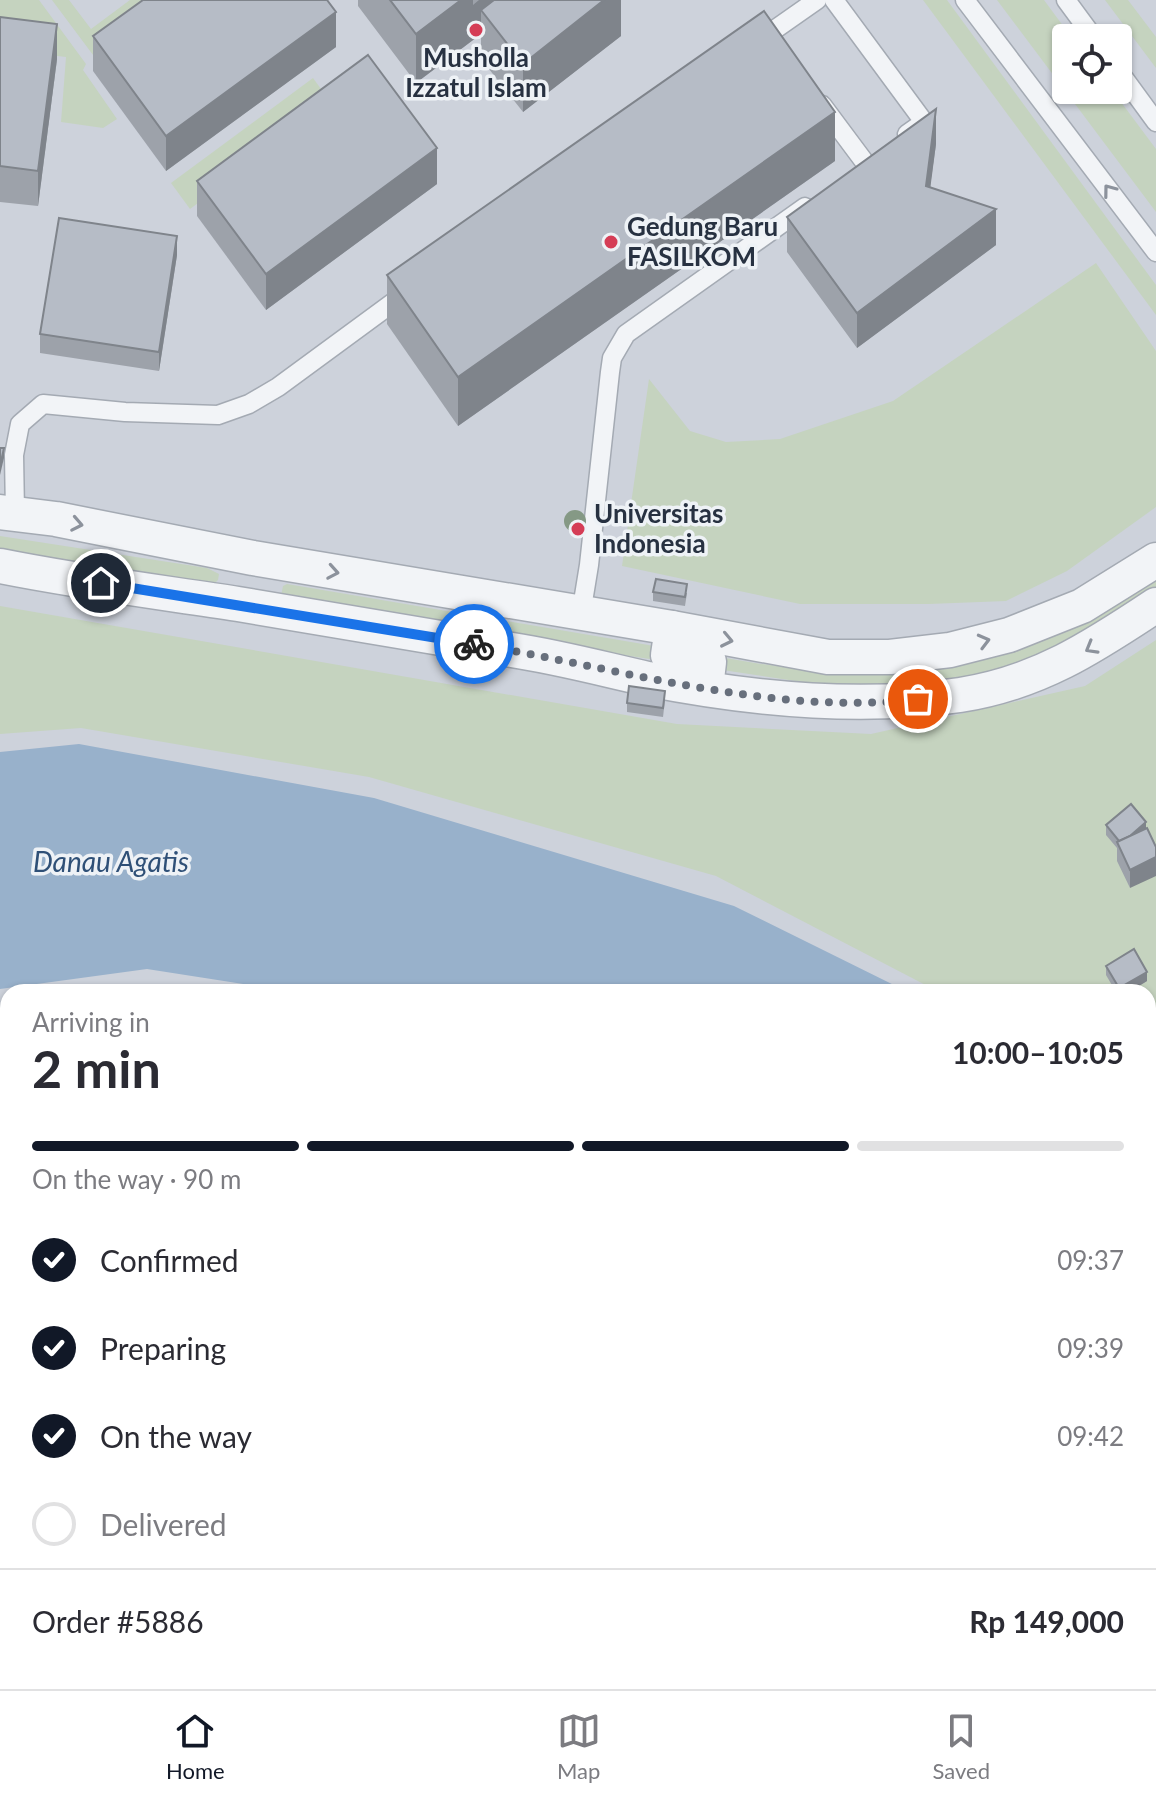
<!DOCTYPE html>
<meta charset="utf-8">
<style>
:root{--surface:#fff;--page:#f7f7f7;--text:#2b2b33;--muted:#7c7c81;--line:#e1e1e2;--accent:#111827}
body{margin:0;font-family:Lato,sans-serif;background:var(--page);color:var(--text);height:100vh;display:flex;flex-direction:column;font-size:30px;white-space:nowrap}
*{box-sizing:border-box;margin:0}
p{font-size:26px;color:var(--muted)}
.icon{flex:none;width:44px;height:44px;fill:none;stroke:currentColor;stroke-width:2;stroke-linecap:round;stroke-linejoin:round}
.map{position:relative;flex:1;overflow:hidden}
.drawer{position:absolute;left:0px;top:984px;width:1156px;height:706px;display:flex;flex-direction:column;background:var(--surface);border-radius:24px 24px 0 0;box-shadow:0 2px 6px #0004}
.drawer>*{flex:none}
.buttons{position:absolute;left:1052px;top:24px;display:grid;gap:16px}
.buttons a{display:grid;place-items:center;width:80px;height:80px;border-radius:8px;background:var(--surface);box-shadow:0 2px 6px #0004;font-size:40px}
.pin{position:absolute;display:grid;place-items:center;width:68px;height:68px;color:#fff;margin:-34px;border:4px solid #fff;border-radius:50%;box-shadow:0 2px 8px #0007}
.courier{position:absolute;display:grid;place-items:center;width:80px;height:80px;margin:-40px;border:6px solid #1a73e8;border-radius:50%;background:#fff;color:#222;box-shadow:0 2px 10px #0007}
.summary em{font-style:normal;font-weight:700}
.summary div{display:flex;flex-direction:column-reverse}
.summary{display:flex;align-items:center;justify-content:space-between;height:136px;padding:0 32px}
h1{font-size:52px;font-weight:700;line-height:60px}
.bar{display:grid;grid-template-columns:repeat(4,1fr);gap:12px 8px;align-content:center;height:96px;padding:0 32px}
.bar i{height:10px;border-radius:6px;background:var(--line)}
.bar .on{background:var(--accent)}
.bar p{grid-column:span 4}
.line{display:flex;align-items:center;gap:20px;padding:0 32px;border-top:2px solid var(--line)}
.line div{flex:1}
ol{padding:0 32px;list-style:none}
li{display:flex;align-items:center;gap:24px;height:88px}
li p{margin-inline-start:auto}
li .icon{padding:8px;border-radius:50%;background:var(--accent);color:#fff;stroke-width:4}
li:last-child{color:var(--muted)}
li i{width:44px;height:44px;border:4px solid var(--line);border-radius:50%}
.tab-bar{display:flex;justify-content:space-around;align-items:center;height:112px;border-top:2px solid var(--line);background:var(--surface);font-size:22px;color:var(--muted)}
.tab-bar a{display:grid;justify-items:center;gap:4px}
.tab-bar .on{color:var(--accent)}
.map>svg:first-child{display:block}
</style>
<div class="map">
<svg width="1156" height="1689" viewBox="0 0 1156 1689">
<rect width="100%" height="100%" fill="#dfe3e9"/>
<path fill="#cdd2db" fill-rule="evenodd" d="M0 0H1156V1689H0ZM1066 38H1118V90H1066ZM8 992H1148V1682H8Z"/>
<g fill="#c5d3bf">
<polygon points="0,0 39,0 86,64 83,70 117,119 103,128 61,122 66,57 0,49"/>
<polygon points="52,0 69,0 91,29 130,0 185,0 99,63"/>
<polygon points="923,0 947,0 1156,285 1156,315"/>
<polygon points="997,0 1044,0 1072,38 1066,38 1066,90 1112,90 1156,149 1156,212"/>
<polygon points="1105,0 1128,0 1156,37 1156,68"/>
<polygon points="313,78 332,104 190,209 171,183"/>
<polygon points="1096,263 1156,351 1156,507 1067,571 1006,601 929,604 800,604 622,566 649,379 690,431 726,442 780,439 893,401"/>
<polygon points="0,536 207,568 219,574 218,580 213,585 0,554"/>
<polygon points="1156,576 1156,593 1124,614 1006,671 969,678 849,689 537,642 281,596 283,586 287,584 761,664 844,674 875,674 968,659"/>
<polygon points="0,606 677,724 871,734 1085,686 1156,640 1156,1254 1148,1240 1148,992 939,992 716,876 369,777 81,728 0,734"/>
</g>
<g fill="#98b1cb">
<polygon points="79,744 374,798 734,906 908,992 295,992 147,969 0,989 0,752"/>
<polygon points="1148,1236 1156,1246 1156,1296 1148,1303"/>
</g>
<g fill="none" stroke-linecap="round" stroke-linejoin="round">
<g stroke="#a4aab3" stroke-width="21">
<g id="lane">
<polyline points="834,0 924,122 907,134"/>
<polyline points="965,0 1156,252"/>
<polyline points="1066,0 1094,38"/>
<polyline points="757,42 817,0"/>
<polyline points="1118,70 1156,122"/>
<polyline points="822,105 866,164"/>
<polyline points="15,513 14,455 20,424 43,404 125,412 218,415 249,404 278,387 406,293"/>
<polyline points="581,614 589,565 610,372 612,358 626,334 805,207"/>
<polyline points="0,1105 8,1105"/>
<polyline points="0,1486 8,1480"/>
<polyline points="355,1689 364,1682"/>
<polyline points="1025,1689 1034,1682"/>
</g>
</g>
<g stroke="#a4aab3" stroke-width="37">
<g id="street">
<polyline points="0,512 56,519 253,558 672,628 828,657 890,657 950,650 1009,635 1082,606 1156,560"/>
<path d="M0 566C79 582 159 592 238 604 330 619 421 635 512 650 558 657 603 669 648 679 750 699 857 710 960 695 1038 683 1093 647 1156 605"/>
<polyline points="672,628 668,655 709,662 706,688"/>
</g>
</g>
<use href="#lane" stroke="#f2f4f7" stroke-width="18"/>
<use href="#street" stroke="#f2f4f7" stroke-width="34"/>
</g>
<circle fill="#859985" cx="575" cy="521" r="11"/>
<g fill="#9da2aa">
<polygon points="358,0 621,0 621,36 523,112 481,59 481,34 416,83 358,6"/>
<polygon points="0,17 57,59 38,206 0,202"/>
<polygon points="93,36 336,47 166,171 93,71"/>
<polygon points="936,144 930,187 996,245 857,348 787,252 787,217"/>
<polygon points="835,161 458,426 387,324 387,275"/>
<polygon points="197,181 437,184 266,310 197,216"/>
<polygon points="177,255 159,371 40,353 40,334"/>
<polygon points="653,592 687,593 685,606 653,601"/>
<polygon points="665,700 663,717 627,712 627,703"/>
<polygon points="1131,804 1130,888 1117,861 1117,848 1106,835 1106,825"/>
<polygon points="1106,966 1147,981 1129,992 1116,992 1106,975"/>
<polygon points="8,1558 8,1603 0,1593 0,1565"/>
<polygon points="734,1682 790,1682 780,1689 739,1689"/>
</g>
<g fill="#7f848b">
<polygon points="461,0 473,0 473,40 416,83 416,34"/>
<polygon points="479,0 526,0 481,10 481,34 473,40 473,5"/>
<polygon points="604,0 621,0 621,36 523,112 523,64"/>
<polygon points="336,12 336,47 166,171 166,136"/>
<polygon points="57,24 57,59 38,206 38,171"/>
<polygon points="936,109 936,144 926,221 926,186"/>
<polygon points="835,112 835,161 458,426 458,377"/>
<polygon points="437,148 437,184 266,310 266,274"/>
<polygon points="996,209 996,245 857,348 857,313"/>
<polygon points="177,236 177,255 159,371 159,352"/>
<polygon points="4,448 4,458 0,475 0,466"/>
<polygon points="1146,822 1146,832 1121,853 1121,844"/>
<polygon points="1156,857 1156,876 1130,888 1130,870"/>
<polygon points="1147,972 1147,981 1129,992 1119,992 1119,988"/>
<polygon points="8,1399 8,1434 0,1440 0,1405"/>
<polygon points="282,1682 294,1682 285,1689 273,1689"/>
<polygon points="641,1682 650,1682 650,1689 632,1689"/>
<polygon points="754,1682 790,1682 780,1689 754,1689"/>
<polygon points="959,1682 981,1682 973,1689 950,1689"/>
</g>
<g fill="#b6bcc6" stroke="#7f848b" stroke-width="2">
<polygon points="143,0 327,0 336,12 166,136 93,36"/>
<polygon points="390,0 461,0 416,34"/>
<polygon points="494,0 604,0 523,64 481,10"/>
<polygon points="764,11 835,112 458,377 387,275"/>
<polygon points="0,17 57,24 38,171 0,166"/>
<polygon points="368,55 437,148 266,274 197,181"/>
<polygon points="936,109 926,186 996,209 857,313 787,217"/>
<polygon points="59,218 177,236 159,352 40,334"/>
<polygon points="0,448 4,448 0,466"/>
<polygon points="656,579 687,584 685,597 653,592"/>
<polygon points="629,686 665,691 663,708 627,703"/>
<polygon points="1131,804 1146,822 1130,836 1119,841 1106,825"/>
<polygon points="1147,828 1156,847 1156,857 1130,870 1117,842"/>
<polygon points="1134,949 1147,972 1119,988 1106,966"/>
<polygon points="0,1275 8,1284 8,1399 0,1405"/>
<polygon points="8,1558 8,1594 0,1584 0,1565"/>
<polygon points="109,1682 282,1682 273,1689 101,1689"/>
<polygon points="468,1682 641,1682 632,1689 459,1689"/>
<polygon points="665,1682 686,1682 692,1689 657,1689"/>
<polygon points="919,1682 959,1682 950,1689 911,1689"/>
</g>
<defs><path id="oneway-chevron" d="M-2-3.5L2.5 0L-2 3.5" fill="none" stroke-width="1.6" stroke-linecap="round" stroke-linejoin="round" transform="scale(2)"/></defs>
<g stroke="#8c929c">
<use href="#oneway-chevron" transform="translate(1109 190) rotate(-127)"/>
<use href="#oneway-chevron" transform="translate(77 524) rotate(11)"/>
<use href="#oneway-chevron" transform="translate(333 572) rotate(10)"/>
<use href="#oneway-chevron" transform="translate(727 640) rotate(12)"/>
<use href="#oneway-chevron" transform="translate(984 641) rotate(-15)"/>
<use href="#oneway-chevron" transform="translate(1091 648) rotate(150)"/>
</g>
<g fill="none" stroke-linecap="round" stroke-linejoin="round">
<path stroke="#676f7c" stroke-width="8" stroke-dasharray="0 14.4" d="M474 644C615 667 775 717 918 699"/>
<polyline stroke="#1a73e8" stroke-width="10" points="101,583 474,644"/>
</g>
<g fill="#d53d56" stroke="#eef2f6" stroke-width="3">
<circle cx="476" cy="30" r="8"/>
<circle cx="611" cy="242" r="8"/>
<circle cx="578" cy="529" r="8"/>
</g>
<g text-anchor="middle" stroke-width="7" stroke-linejoin="round" paint-order="stroke">
<g font-size="26" font-weight="bold" fill="#273141" stroke="#eef2f6" text-anchor="start">
<text x="476" y="67" text-anchor="middle">Musholla<tspan x="476" dy="30">Izzatul Islam</tspan></text>
<text x="627" y="236">Gedung Baru<tspan x="627" dy="30">FASILKOM</tspan></text>
<text x="594" y="523">Universitas<tspan x="594" dy="30">Indonesia</tspan></text>
</g>
<g font-size="28" font-style="italic" fill="#2f5077" stroke="#eef2f6">
<text x="111" y="872">Danau Agatis</text>
</g>
</g>
</svg>
<div class="buttons">
<a><svg class="icon" aria-label="locate" viewBox="0 0 24 24"><circle cx="12" cy="12" r="6"/><path d="M12 2v4M12 18v4M2 12h4M18 12h4"/></svg></a>
</div>
<div class="pin" style="left:918px;top:699px;background:#ea580c"><svg class="icon" aria-label="bag" viewBox="0 0 24 24"><path d="M5 8h14l-1 12H6zM9 8a3 3 0 0 1 6 0"/></svg></div>
<div class="pin" style="left:101px;top:583px;background:#1f2937"><svg class="icon" aria-label="home" viewBox="0 0 24 24"><path d="M3 11l9-7 9 7M6 9v11h12V9"/></svg></div>
<div class="courier" style="left:474px;top:644px"><svg class="icon" aria-label="bike" viewBox="0 0 24 24"><circle cx="6" cy="16" r="4"/><circle cx="18" cy="16" r="4"/><path d="M6 16l4-8h5l3 8M10 8l3 8H6M13 5h3"/></svg></div>
<section class="drawer">
<div class="summary"><div><h1>2 min</h1><p>Arriving in</p></div><em>10:00–10:05</em></div>
<div class="bar"><i class="on"></i><i class="on"></i><i class="on"></i><i></i><p>On the way · 90 m</p></div>
<ol>
<li><svg class="icon" aria-label="check" viewBox="0 0 24 24"><path d="M5 12l5 5 9-10"/></svg>Confirmed<p>09:37</p></li>
<li><svg class="icon" aria-label="check" viewBox="0 0 24 24"><path d="M5 12l5 5 9-10"/></svg>Preparing<p>09:39</p></li>
<li><svg class="icon" aria-label="check" viewBox="0 0 24 24"><path d="M5 12l5 5 9-10"/></svg>On the way<p>09:42</p></li>
<li><i></i>Delivered</li>
</ol>
<div class="line" style="height:104px"><div>Order #5886</div><b>Rp 149,000</b></div>
</section>
</div>
<nav class="tab-bar">
<a class="on"><svg class="icon" aria-label="home" viewBox="0 0 24 24"><path d="M3 11l9-7 9 7M6 9v11h12V9"/></svg>Home</a>
<a><svg class="icon" aria-label="map" viewBox="0 0 24 24"><path d="M3 6l6-2 6 2 6-2v14l-6 2-6-2-6 2zM9 4v14M15 6v14"/></svg>Map</a>
<a><svg class="icon" aria-label="saved" viewBox="0 0 24 24"><path d="M7 4h10v16l-5-4-5 4z"/></svg>Saved</a>
</nav>
